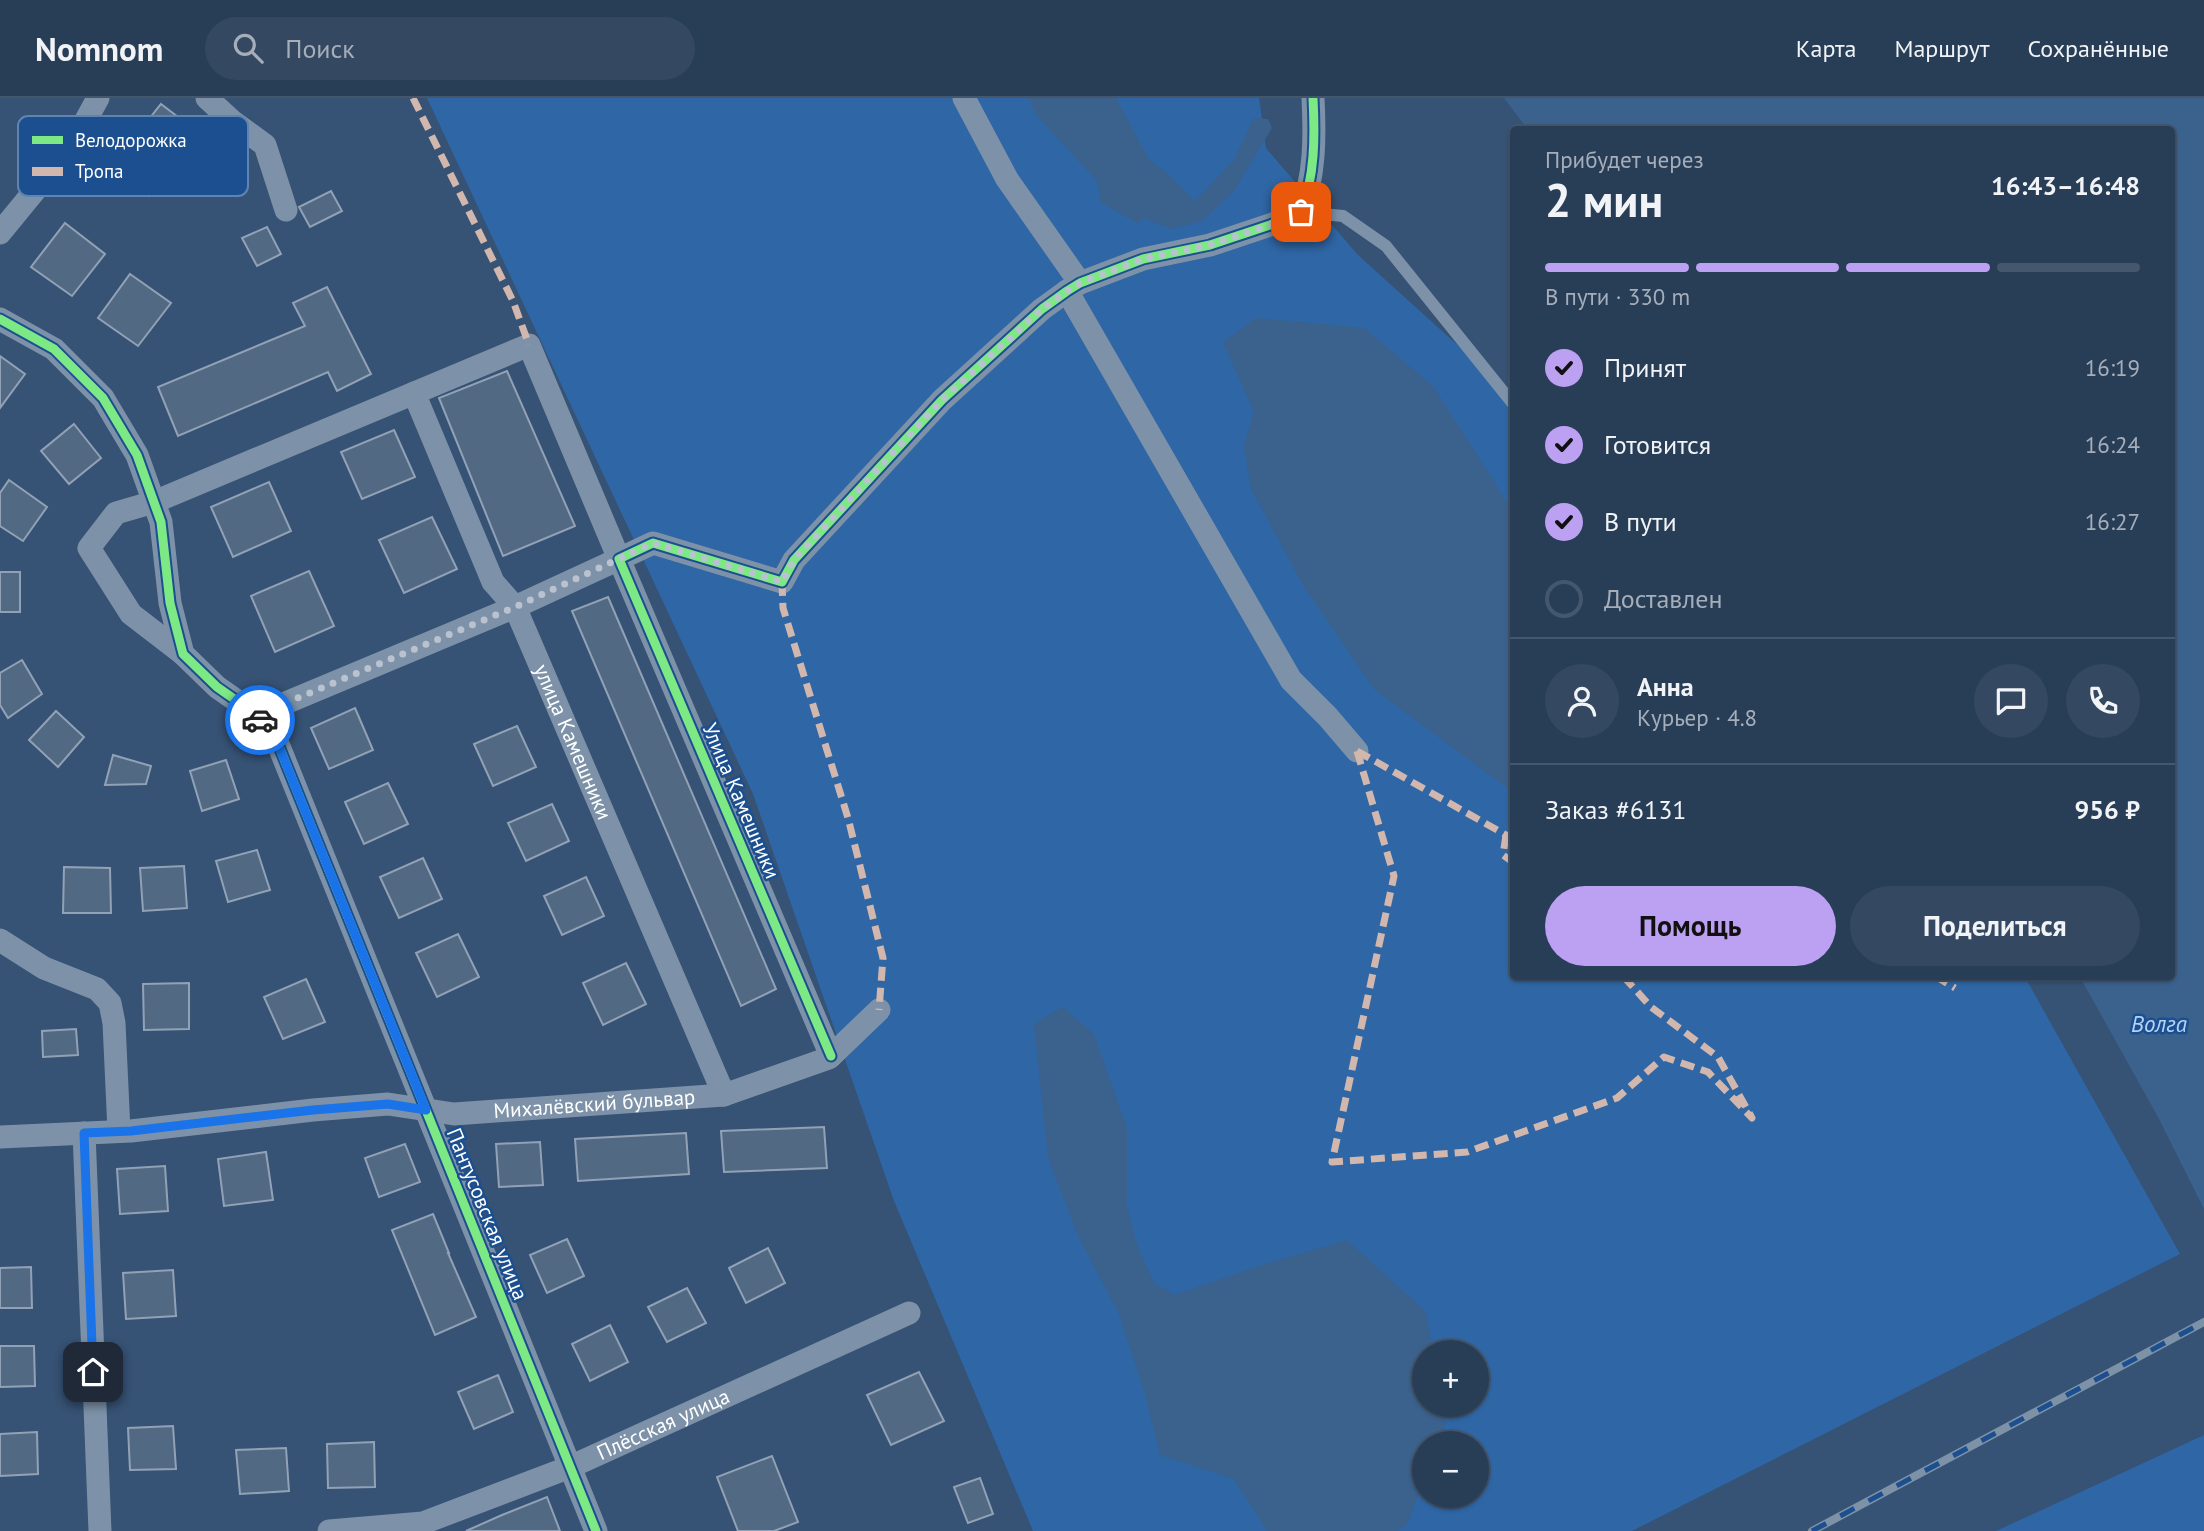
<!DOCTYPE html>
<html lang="ru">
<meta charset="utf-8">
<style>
:root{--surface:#283e57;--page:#344961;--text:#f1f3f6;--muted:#a5aeba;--line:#44576d;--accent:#bca0f2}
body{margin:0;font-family:"PT Sans",sans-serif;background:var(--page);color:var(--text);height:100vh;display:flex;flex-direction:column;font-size:26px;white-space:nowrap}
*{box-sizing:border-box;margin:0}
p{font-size:23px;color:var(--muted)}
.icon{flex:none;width:38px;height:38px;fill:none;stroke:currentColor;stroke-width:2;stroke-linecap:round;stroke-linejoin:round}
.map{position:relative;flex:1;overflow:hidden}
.drawer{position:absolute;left:1510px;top:28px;width:665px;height:854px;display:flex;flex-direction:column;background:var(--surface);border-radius:7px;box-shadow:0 2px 5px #0004,0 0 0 2px var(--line)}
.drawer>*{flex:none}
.tools{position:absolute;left:1412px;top:1242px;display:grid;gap:14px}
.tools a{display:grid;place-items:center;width:77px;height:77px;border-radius:50%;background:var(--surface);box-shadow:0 2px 5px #0004,0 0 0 2px var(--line);font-size:35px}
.pin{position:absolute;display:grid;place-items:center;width:60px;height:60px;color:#fff;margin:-30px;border-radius:14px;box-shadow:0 4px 10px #0006}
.courier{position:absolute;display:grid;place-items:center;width:70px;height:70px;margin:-35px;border:5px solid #1a73e8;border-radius:50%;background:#fff;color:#222;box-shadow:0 2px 9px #0007}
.headline em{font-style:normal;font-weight:700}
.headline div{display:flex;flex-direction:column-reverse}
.headline{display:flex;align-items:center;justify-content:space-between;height:119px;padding:0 35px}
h1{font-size:46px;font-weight:700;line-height:52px}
.bar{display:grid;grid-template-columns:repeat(4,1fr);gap:10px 7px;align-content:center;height:84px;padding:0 35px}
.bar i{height:9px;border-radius:5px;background:var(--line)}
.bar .selected{background:var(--accent)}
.bar p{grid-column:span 4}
.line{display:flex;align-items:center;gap:18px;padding:0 35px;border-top:2px solid var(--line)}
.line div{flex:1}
.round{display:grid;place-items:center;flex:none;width:74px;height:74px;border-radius:37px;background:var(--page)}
ol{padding:0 35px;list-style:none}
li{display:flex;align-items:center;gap:21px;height:77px}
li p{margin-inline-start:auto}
li .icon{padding:7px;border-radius:50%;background:var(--accent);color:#111;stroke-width:4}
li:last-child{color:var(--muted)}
li i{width:38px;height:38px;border:4px solid var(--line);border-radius:50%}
.button{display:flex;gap:14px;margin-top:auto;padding:14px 35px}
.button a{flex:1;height:80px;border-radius:42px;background:var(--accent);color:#111;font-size:28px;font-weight:700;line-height:80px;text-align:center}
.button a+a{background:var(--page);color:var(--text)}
header{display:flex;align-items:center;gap:42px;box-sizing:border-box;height:98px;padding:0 35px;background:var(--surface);border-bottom:2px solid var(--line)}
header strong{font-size:33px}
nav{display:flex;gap:38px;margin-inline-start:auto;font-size:24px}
.search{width:490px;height:63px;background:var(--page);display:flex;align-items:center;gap:18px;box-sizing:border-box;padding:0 24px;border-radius:38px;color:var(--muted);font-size:26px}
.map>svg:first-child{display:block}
</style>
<header>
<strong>Nomnom</strong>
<div class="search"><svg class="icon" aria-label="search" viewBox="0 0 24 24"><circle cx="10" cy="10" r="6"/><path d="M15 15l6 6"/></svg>Поиск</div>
<nav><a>Карта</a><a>Маршрут</a><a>Сохранённые</a></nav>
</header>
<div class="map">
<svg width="2204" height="1433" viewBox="0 0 2204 1433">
<rect width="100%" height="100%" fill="#365274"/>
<g fill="#2f66a5" fill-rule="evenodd">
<path d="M427 0H1259L1266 50 1358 157 1514 298V878L2025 879 2180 1156 1632 1433H1033L894 1103 753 696ZM1424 1255H1477V1307H1424ZM1424 1346H1477V1398H1424Z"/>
<polygon points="2204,1337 2204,1433 1996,1433"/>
</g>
<g fill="#3b618d">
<polygon points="1028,0 1116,0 1149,62 1169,77 1195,103 1234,62 1254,20 1268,21 1272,30 1234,93 1202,123 1171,131 1144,120 1137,125 1100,104 1098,84 1037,18"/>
<polygon points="1504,0 2204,0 2204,1111 2159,1021 2080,879 2172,878 2172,32 1528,32"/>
<polygon points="1256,220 1364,230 1433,288 1509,407 1514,416 1514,695 1375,592 1304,489 1251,391 1244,347 1254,314 1223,244"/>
<polygon points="1063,909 1094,936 1127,1031 1127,1108 1137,1147 1154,1185 1175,1197 1259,1168 1347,1142 1426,1214 1433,1255 1424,1255 1424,1307 1442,1307 1445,1326 1438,1346 1424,1346 1424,1381 1407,1427 1396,1433 1267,1433 1234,1381 1160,1357 1144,1293 1118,1214 1079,1140 1048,1060 1034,926"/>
</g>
<g fill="#526984" stroke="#92a2b6" stroke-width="2">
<polygon points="161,6 199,35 149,98 111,69"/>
<polygon points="331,93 342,113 310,129 299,109"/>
<polygon points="65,125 105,156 72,198 31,169"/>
<polygon points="267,129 281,156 257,168 242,140"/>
<polygon points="130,176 171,205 138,248 98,220"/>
<polygon points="327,189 371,276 337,293 328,274 178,338 158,289 305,228 293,205"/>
<polygon points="0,258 25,276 0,310"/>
<polygon points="507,273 575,428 503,458 439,300"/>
<polygon points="74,326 101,360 69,386 41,353"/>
<polygon points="394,332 415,379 362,401 341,354"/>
<polygon points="9,382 47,409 23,443 0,428 0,395"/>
<polygon points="269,384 291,433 233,459 211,409"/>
<polygon points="432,419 457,471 404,495 379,442"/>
<polygon points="309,473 334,528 275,554 251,498"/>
<rect x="0" y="474" width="20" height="40"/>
<polygon points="608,499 776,891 741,908 572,513"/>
<polygon points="22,562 42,596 8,620 0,607 0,575"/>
<polygon points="355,610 373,652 329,671 311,630"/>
<polygon points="56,613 84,639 58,669 29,642"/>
<polygon points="517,628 536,669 493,688 474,646"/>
<polygon points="113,657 151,668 146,686 105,687"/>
<polygon points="226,662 239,701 202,713 190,673"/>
<polygon points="388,685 408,726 364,746 345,704"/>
<polygon points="552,706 569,743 526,763 508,725"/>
<polygon points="257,752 270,792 228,804 216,763"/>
<polygon points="423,760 442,801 399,820 380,779"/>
<polygon points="184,768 187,810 143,813 140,770"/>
<polygon points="64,769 110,770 111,815 63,815"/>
<polygon points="586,779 604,818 562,837 544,798"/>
<polygon points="458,836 479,879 437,899 416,855"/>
<polygon points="626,865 646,906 603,927 583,885"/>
<polygon points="306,881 325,924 283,941 264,899"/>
<polygon points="189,885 189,931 144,932 143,886"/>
<polygon points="76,931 78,957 43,959 42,933"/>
<polygon points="824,1029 827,1070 724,1074 721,1033"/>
<polygon points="686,1035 689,1076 578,1083 575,1041"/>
<polygon points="540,1044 543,1087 499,1089 496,1046"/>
<polygon points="405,1046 420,1084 379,1099 365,1060"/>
<polygon points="266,1054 273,1102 224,1108 218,1061"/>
<polygon points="165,1068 168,1113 120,1116 117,1071"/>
<polygon points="433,1116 449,1155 448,1155 476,1219 435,1237 392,1132"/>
<polygon points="567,1141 584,1178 547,1195 530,1157"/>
<polygon points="768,1150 785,1185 746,1205 729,1170"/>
<polygon points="31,1169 32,1210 0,1210 0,1170"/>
<polygon points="173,1172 176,1218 126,1221 123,1175"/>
<polygon points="687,1190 706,1225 667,1244 648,1209"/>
<polygon points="610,1227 628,1264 590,1283 572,1246"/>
<polygon points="0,1248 34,1248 35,1288 0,1289"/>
<polygon points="919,1274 944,1323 891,1347 867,1297"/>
<polygon points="498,1277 513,1314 474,1331 458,1294"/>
<polygon points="173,1328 176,1371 130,1372 128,1330"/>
<polygon points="37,1334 38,1376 0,1378 0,1336"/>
<polygon points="374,1344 375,1389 328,1390 327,1346"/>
<polygon points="286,1350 289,1393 240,1396 236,1352"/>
<polygon points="772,1358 798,1424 774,1433 738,1433 717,1379"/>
<polygon points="980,1380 993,1416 968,1425 954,1389"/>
<polygon points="547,1399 560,1433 466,1433 502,1417"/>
</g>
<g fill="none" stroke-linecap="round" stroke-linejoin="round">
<polyline stroke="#7d92a8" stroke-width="12" points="1301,114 1343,118 1386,148 1514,307"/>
<g stroke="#7d92a8" stroke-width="23">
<polyline points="207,0 232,23 265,47 286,112"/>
<polyline points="964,0 1007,81 1080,185"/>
<polyline points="0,135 73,46 98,0"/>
<polyline points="1067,193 1291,582 1328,619 1357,653"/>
<polyline points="0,221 54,251 103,300 137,357 161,424 170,505 183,556 217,589 257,617 278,646 596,1433"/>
<path id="s1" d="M414 295 493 484 515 509 724 997"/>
<polyline points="183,556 131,516 89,450 116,415 154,404 529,247 619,461 515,509 257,617"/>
<polyline points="0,842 44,870 97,891 110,905 114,925 119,1033"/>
<path d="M831 958 619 461 653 445 782 484 794 462 942 302 1042 211 1067 193 1080 185 1143 161 1210 147 1270 127 1301 114C1315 78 1315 39 1313 0"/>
<polyline points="84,1035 100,1433"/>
<path id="s2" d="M0 1039 131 1033 313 1012 388 1006 454 1016 724 997 829 960 879 912"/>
<path id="s3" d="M329 1433 423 1425 570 1369 909 1215"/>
</g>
<g stroke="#7e92a7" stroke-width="8">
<polyline id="rail" points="1812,1433 2204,1224"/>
</g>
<use href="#rail" stroke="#1b4f8f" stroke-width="5" stroke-dasharray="16" stroke-linecap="butt"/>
<g stroke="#d1b7ad" stroke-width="7" stroke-dasharray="14 7" stroke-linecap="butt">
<polyline points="413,0 513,203 529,247"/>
<polyline points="782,484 783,510 848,720 883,860 879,912"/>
<polyline points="1357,653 1394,778 1332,1064 1467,1054 1617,1000 1664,959 1708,974 1752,1020 1718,959 1651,909 1623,878"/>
<polyline points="1357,653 1506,737 1514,738"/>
<polyline points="1506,737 1503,757 1514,765"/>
<polyline points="1935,878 1955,890"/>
</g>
<g stroke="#1b4f8f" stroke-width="13">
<g id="cycleway">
<polyline points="0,221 54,251 103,300 137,357 161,424 170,505 183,556 217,589 257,617 278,646 596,1433"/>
<path d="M831 958 619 461 653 445 782 484 794 462 942 302 1042 211 1067 193 1080 185 1143 161 1210 147 1270 127 1301 114C1315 78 1315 39 1313 0"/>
</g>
</g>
<use href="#cycleway" stroke="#7ce984" stroke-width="9"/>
</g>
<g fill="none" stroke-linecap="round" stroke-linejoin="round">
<polyline stroke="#b9c2ce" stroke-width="7" stroke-dasharray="0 12.6" points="260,622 257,617 515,509 653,445 782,484 794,462 942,302 1042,211 1067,193 1080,185 1143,161 1210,147 1270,127 1301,114"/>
<polyline stroke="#1a73e8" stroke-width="9" points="93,1274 84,1035 131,1033 313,1012 388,1006 426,1012 278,646 260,622"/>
</g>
<g text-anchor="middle" stroke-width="5" stroke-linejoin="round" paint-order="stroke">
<g font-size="21" fill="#fff" stroke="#1b4f8f">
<text dy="7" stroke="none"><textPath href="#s1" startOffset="385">улица Камешники</textPath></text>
<text transform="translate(741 703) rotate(67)" y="7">Улица Камешники</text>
<text dy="7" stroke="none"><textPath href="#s2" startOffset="597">Михалёвский бульвар</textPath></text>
<text transform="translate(487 1116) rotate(68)" y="7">Пантусовская улица</text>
<text dy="7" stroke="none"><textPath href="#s3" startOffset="354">Плёсская улица</textPath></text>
</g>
<g font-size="23" font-style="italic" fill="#b5d3f5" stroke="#1b4f8f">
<text x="2159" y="934">Волга</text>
</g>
</g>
<rect x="18" y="18" width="230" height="80" rx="10" fill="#1b4f8f" stroke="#5f84b1" stroke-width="2"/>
<rect x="32" y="38" width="31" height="8" fill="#7ce984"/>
<rect x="32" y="69" width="31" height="9" fill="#d1b7ad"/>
<g font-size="19" fill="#fff">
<text x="75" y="49">Велодорожка</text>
<text x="75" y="80">Тропа</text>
</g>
</svg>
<div class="tools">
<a>+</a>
<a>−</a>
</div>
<div class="pin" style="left:1301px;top:114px;background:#ea580c"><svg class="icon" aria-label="bag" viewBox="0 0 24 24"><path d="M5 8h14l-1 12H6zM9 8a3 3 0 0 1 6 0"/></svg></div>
<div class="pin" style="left:93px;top:1274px;background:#1f2937"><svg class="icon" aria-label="home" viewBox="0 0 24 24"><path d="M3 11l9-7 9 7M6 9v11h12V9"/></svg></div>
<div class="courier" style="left:260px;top:622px"><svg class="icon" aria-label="car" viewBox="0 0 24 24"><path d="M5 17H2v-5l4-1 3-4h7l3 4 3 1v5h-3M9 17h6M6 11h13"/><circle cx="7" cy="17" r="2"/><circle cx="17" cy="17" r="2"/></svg></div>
<section class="drawer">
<div class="headline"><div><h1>2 мин</h1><p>Прибудет через</p></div><em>16:43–16:48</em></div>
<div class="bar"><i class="selected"></i><i class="selected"></i><i class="selected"></i><i></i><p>В пути · 330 m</p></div>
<ol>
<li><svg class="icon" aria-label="check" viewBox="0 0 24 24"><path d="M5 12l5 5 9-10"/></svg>Принят<p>16:19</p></li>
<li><svg class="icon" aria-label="check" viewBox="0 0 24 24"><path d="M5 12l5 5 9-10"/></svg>Готовится<p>16:24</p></li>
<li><svg class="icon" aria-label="check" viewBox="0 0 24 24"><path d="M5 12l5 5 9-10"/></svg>В пути<p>16:27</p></li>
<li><i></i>Доставлен</li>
</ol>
<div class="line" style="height:126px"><a class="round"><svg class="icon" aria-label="person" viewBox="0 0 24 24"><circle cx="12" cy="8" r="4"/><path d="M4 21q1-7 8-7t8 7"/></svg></a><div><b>Анна</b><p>Курьер · 4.8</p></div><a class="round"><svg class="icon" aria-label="chat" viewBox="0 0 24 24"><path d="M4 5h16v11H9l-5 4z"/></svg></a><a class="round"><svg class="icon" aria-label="phone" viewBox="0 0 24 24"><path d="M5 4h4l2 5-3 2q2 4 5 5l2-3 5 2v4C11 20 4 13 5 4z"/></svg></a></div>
<div class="line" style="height:91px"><div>Заказ #6131</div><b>956 ₽</b></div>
<div class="button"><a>Помощь</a><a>Поделиться</a></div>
</section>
</div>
